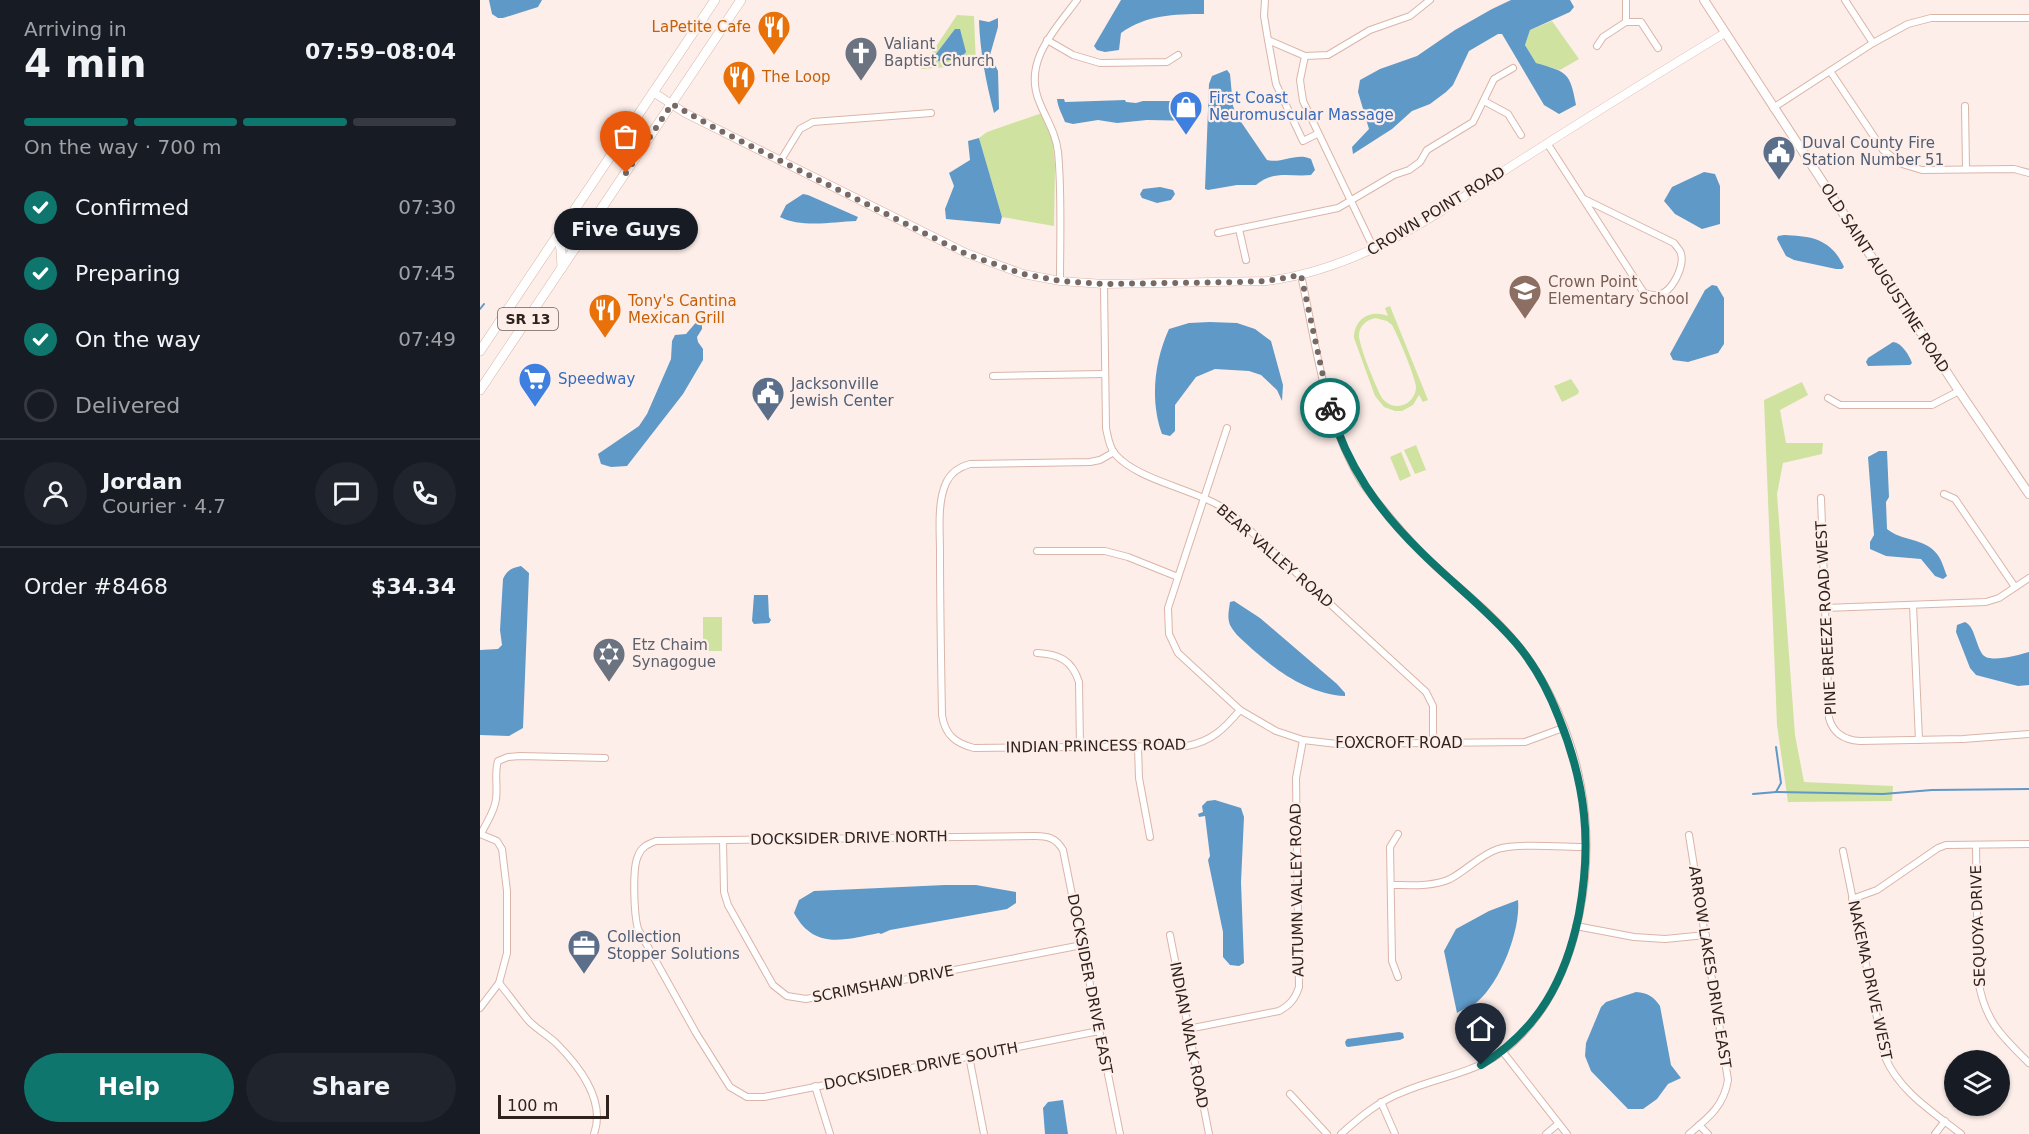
<!DOCTYPE html>
<meta charset="utf-8">
<style>
:root{--surface:#171b24;--page:#20242c;--text:#f1f3f6;--muted:#9ea1a6;--line:#363941;--accent:#0f766e}
body{margin:0;font-family:"DejaVu Sans",sans-serif;background:var(--page);color:var(--text);height:100vh;display:flex;flex-direction:column;font-size:22px;white-space:nowrap}
*{box-sizing:border-box;margin:0}
p{font-size:20px;color:var(--muted)}
.icon{flex:none;width:33px;height:33px;fill:none;stroke:currentColor;stroke-width:2;stroke-linecap:round;stroke-linejoin:round}
.map{position:relative;flex:1;overflow:hidden}
.sheet{display:flex;flex-direction:column;background:var(--surface);width:480px}
.sheet>*{flex:none}
.fabs{position:absolute;left:1464px;top:1050px;display:grid;gap:12px}
.fabs a{display:grid;place-items:center;width:66px;height:66px;border-radius:50%;background:var(--surface);box-shadow:0 2px 4px #0004;font-size:30px}
.scale{position:absolute;left:18px;bottom:15px;width:111px;box-sizing:border-box;padding-left:6px;border:3px solid #30221d;border-top:0;font-size:16px;line-height:21px;white-space:nowrap;color:#30221d;-webkit-text-stroke:4px #feeee9;paint-order:stroke}
.pin{position:absolute;display:grid;place-items:center;width:51px;height:51px;color:#fff;margin:-62px -26px;border-radius:50% 50% 50% 0;rotate:-45deg;box-shadow:0 0 6px #0007}
.pin .icon{rotate:45deg}
.courier{position:absolute;display:grid;place-items:center;width:60px;height:60px;margin:-30px;border:4px solid #0f766e;border-radius:50%;background:#fff;color:#222;box-shadow:0 2px 8px #0007}
.bubble{position:absolute;height:42px;border-radius:21px;background:var(--surface);box-shadow:0 2px 4px #0004;font-size:20px;font-weight:600;line-height:42px;text-align:center}
.overview em{font-style:normal;font-weight:600}
.overview div{display:flex;flex-direction:column-reverse}
.overview{display:flex;align-items:center;justify-content:space-between;height:102px;padding:0 24px}
h1{font-size:39px;font-weight:600;line-height:45px}
.bar{display:grid;grid-template-columns:repeat(4,1fr);gap:9px 6px;align-content:center;height:72px;padding:0 24px}
.bar i{height:8px;border-radius:4px;background:var(--line)}
.bar .on{background:var(--accent)}
.bar p{grid-column:span 4}
.line{display:flex;align-items:center;gap:15px;padding:0 24px;border-top:2px solid var(--line)}
.line div{flex:1}
.round{display:grid;place-items:center;flex:none;width:63px;height:63px;border-radius:32px;background:var(--page)}
ol{padding:0 24px;list-style:none}
li{display:flex;align-items:center;gap:18px;height:66px}
li p{margin-inline-start:auto}
li .icon{padding:6px;border-radius:50%;background:var(--accent);color:#fff;stroke-width:4}
li:last-child{color:var(--muted)}
li i{width:33px;height:33px;border:3px solid var(--line);border-radius:50%}
.primary-button{display:flex;gap:12px;margin-top:auto;padding:12px 24px}
.primary-button a{flex:1;height:69px;border-radius:36px;background:var(--accent);color:#fff;font-size:24px;font-weight:600;line-height:69px;text-align:center}
.primary-button a+a{background:var(--page);color:var(--text)}
main{display:flex;flex:1;min-height:0}
.map>svg:first-child{display:block}
</style>
<main>
<section class="sheet">
<div class="overview"><div><h1>4 min</h1><p>Arriving in</p></div><em>07:59–08:04</em></div>
<div class="bar"><i class="on"></i><i class="on"></i><i class="on"></i><i></i><p>On the way · 700 m</p></div>
<ol>
<li><svg class="icon" aria-label="check" viewBox="0 0 24 24"><path d="M5 12l5 5 9-10"/></svg>Confirmed<p>07:30</p></li>
<li><svg class="icon" aria-label="check" viewBox="0 0 24 24"><path d="M5 12l5 5 9-10"/></svg>Preparing<p>07:45</p></li>
<li><svg class="icon" aria-label="check" viewBox="0 0 24 24"><path d="M5 12l5 5 9-10"/></svg>On the way<p>07:49</p></li>
<li><i></i>Delivered</li>
</ol>
<div class="line" style="height:108px"><a class="round"><svg class="icon" aria-label="person" viewBox="0 0 24 24"><circle cx="12" cy="8" r="4"/><path d="M4 21q1-7 8-7t8 7"/></svg></a><div><b>Jordan</b><p>Courier · 4.7</p></div><a class="round"><svg class="icon" aria-label="chat" viewBox="0 0 24 24"><path d="M4 5h16v11H9l-5 4z"/></svg></a><a class="round"><svg class="icon" aria-label="phone" viewBox="0 0 24 24"><path d="M5 4h4l2 5-3 2q2 4 5 5l2-3 5 2v4C11 20 4 13 5 4z"/></svg></a></div>
<div class="line" style="height:78px"><div>Order #8468</div><b>$34.34</b></div>
<div class="primary-button"><a>Help</a><a>Share</a></div>
</section>
<div class="map">
<svg width="1549" height="1134" viewBox="0 0 1549 1134">
<rect width="100%" height="100%" fill="#feeee9"/>
<g fill="#d0e2a0" fill-rule="evenodd">
<polygon points="477,15 494,16 496,65 441,69"/>
<polygon points="1072,21 1099,59 1080,70 1056,63 1045,45 1050,30"/>
<polygon points="562,113 572,137 575,165 574,226 522,217 499,138 507,132"/>
<path d="M910 306 948 400 943 402 939 395 933 405 922 411H915L904 407 895 396 874 338C874 319 890 309 908 316L905 308ZM895 318 907 321 912 325C918 336 935 376 936 387 936 395 930 403 923 405 914 408 907 404 902 398 896 387 878 344 879 334 880 325 887 320 895 318Z"/>
<polygon points="1091,379 1099,391 1098,394 1082,402 1074,386"/>
<polygon points="1322,382 1328,395 1300,410 1306,443 1343,443 1342,454 1303,463 1297,494 1315,735 1324,782 1413,786 1412,801 1308,802 1297,725 1284,400"/>
<polygon points="936,445 946,470 935,474 924,450"/>
<polygon points="921,452 931,476 920,481 910,457"/>
<rect x="223" y="617" width="19" height="34"/>
</g>
<g fill="#5f99c7">
<polygon points="9,0 62,0 58,7 23,18 18,18 12,14"/>
<path d="M641 0H724V14C694 14 666 15 641 33L639 50 625 52 617 50 614 46Z"/>
<path d="M1031 0H1090L1094 7 1090 12 1050 30 1045 45 1056 63C1087 72 1090 72 1096 105L1079 114 1064 105 1025 39 1022 34H1018L989 51 973 85 966 92 950 104 932 111 912 129 873 154 872 147 889 129 878 92 880 80 900 69 937 56 975 30 1012 9Z"/>
<path d="M518 18V27L510 55 518 71 519 109 514 113C506 82 500 52 499 20L509 22Z"/>
<polygon points="475,29 480,29 486,52 480,59 458,61 456,54"/>
<path d="M747 70 750 74 753 106 757 116 787 160C802 164 816 152 831 159L835 170 831 175C810 177 793 170 776 185H757L728 190 725 189 729 84 732 76Z"/>
<path d="M577 99H584L585 102 645 100 646 102 656 103 663 101H716L719 114 717 121 667 120 637 123 618 120 593 124 585 122C582 114 578 108 577 99Z"/>
<polygon points="499,138 522,217 520,224 466,219 465,209 474,186 469,173 490,160 488,141"/>
<polygon points="1224,172 1235,174 1240,186 1240,224 1222,229 1195,214 1184,201 1192,187"/>
<polygon points="680,187 693,190 695,194 691,200 677,203 662,198 660,194 663,189"/>
<path d="M323 194 328 195 378 217 376 221C353 222 321 228 300 217L306 205Z"/>
<path d="M1304 235C1332 236 1351 239 1364 267L1362 269H1356L1314 260 1306 256 1297 239 1298 236Z"/>
<polygon points="1232,285 1237,286 1244,298 1244,344 1238,353 1208,362 1193,360 1190,354 1225,290"/>
<polygon points="219,319 222,320 222,329 217,337 218,342 223,349 223,360 203,394 147,466 131,467 121,464 118,454 159,426 167,414 191,359 192,341 195,335 206,334"/>
<path d="M730 322 757 323 775 329 791 341 803 385 802 401 797 390 781 375 769 371 735 369 716 377 695 405V431L690 436 682 434C670 401 674 362 689 329L709 323Z"/>
<path d="M1413 342C1422 343 1429 355 1432 363L1430 365 1388 366 1386 362 1388 358Z"/>
<path d="M1399 451H1407L1409 497 1406 502 1407 529C1421 541 1445 538 1457 554 1462 560 1464 569 1467 576L1463 579 1455 576 1441 559 1406 556 1390 549V542L1394 535 1388 457Z"/>
<path d="M41 566 49 573 43 728 29 736 0 735V650L18 649 22 645 20 630 23 579C27 570 32 568 41 566Z"/>
<polygon points="274,595 288,595 289,617 291,620 289,623 274,624 272,621"/>
<path d="M754 601 780 618 857 684 865 693V696C829 694 798 672 772 649 764 641 755 635 750 625 747 617 749 610 750 602Z"/>
<path d="M1485 622C1491 625 1493 631 1495 637 1497 642 1499 650 1503 655 1510 663 1539 655 1549 652V685L1538 686 1496 675 1490 668 1476 632 1477 625Z"/>
<polygon points="735,800 761,808 764,817 761,882 764,963 759,966 750,965 743,957 743,932 728,860 730,856 725,816 719,817 718,814 723,812 722,806 727,801"/>
<path d="M465 885H496L536 892V903L527 909 410 930 401 934 399 933C364 940 334 950 314 913L319 900 334 891Z"/>
<path d="M1038 900C1041 930 1020 983 997 1002 992 1006 983 1009 977 1013L964 951 976 929 1009 911Z"/>
<path d="M1156 992C1168 993 1173 996 1180 1006L1191 1065 1201 1078 1188 1084 1177 1099 1163 1109H1148L1111 1071 1105 1056 1106 1043 1121 1007 1126 1002Z"/>
<polygon points="919,1032 923,1033 924,1038 920,1040 868,1047 866,1046 865,1042 867,1039"/>
<polygon points="583,1100 588,1134 565,1134 563,1108 568,1102"/>
</g>
<g fill="none" stroke-linecap="round" stroke-linejoin="round">
<g stroke="#5f99c7" stroke-width="2">
<polyline points="0,309 4,304"/>
<polyline points="1296,792 1301,783 1296,747"/>
<polyline points="1273,794 1296,792 1403,794 1452,790 1549,789"/>
</g>
<g stroke="#dab5a8" stroke-width="8">
<g id="minor">
<polyline points="785,0 784,16 788,40 825,56 848,55 890,30 930,16 950,0"/>
<polyline points="1146,0 1146,22"/>
<polyline points="1365,0 1393,43"/>
<polyline points="1146,22 1161,22 1178,48"/>
<polyline points="567,40 593,55 620,63 687,62 698,55"/>
<polyline points="788,40 796,84 823,141 837,134"/>
<polyline points="1117,46 1123,37 1146,22"/>
<polyline points="825,56 820,80 823,101 894,249"/>
<polyline points="1350,71 1403,150 1422,164 1442,170 1534,169 1549,173"/>
<polyline points="1004,101 1028,114 1041,135"/>
<polyline points="1485,106 1486,169"/>
<polyline points="1293,108 1393,43 1428,24 1451,18 1549,18"/>
<path d="M1067 143 1164 293C1169 294 1173 296 1178 295 1193 292 1206 264 1200 251 1198 248 1196 246 1194 243L1104 199"/>
<polyline points="301,160 320,129 333,122 451,113"/>
<polyline points="759,229 766,260"/>
<polyline points="738,233 858,208 914,175 929,170 940,162 947,150 993,122 1014,79 1033,68"/>
<path d="M821 275C836 344 844 419 881 481 889 493 899 504 908 515 918 527 929 540 940 551 971 583 1009 609 1037 644 1069 683 1092 736 1101 786 1116 866 1100 973 1042 1034 1005 1074 968 1073 923 1092 899 1101 880 1117 861 1134"/>
<path d="M580 281C580 240 582 193 578 152 576 133 566 119 559 101 543 61 575 30 597 0"/>
<path d="M624 284 626 428C628 437 629 447 635 454 659 482 719 489 751 513L946 692 953 706V743"/>
<polyline points="513,376 625,374"/>
<polyline points="1348,398 1360,405 1452,405 1479,391"/>
<polyline points="747,428 688,608 689,634 698,653 760,710 796,731 823,740 857,744 1045,742 1083,728"/>
<path d="M634 452 620 460 610 462 490 464C479 467 471 472 466 483 457 503 460 531 460 552 460 606 461 660 462 715 465 735 475 743 494 748L707 746C732 741 744 729 760 710"/>
<polyline points="1464,494 1475,499 1535,587"/>
<path d="M1341 498 1349 718C1353 733 1364 740 1380 741L1483 739 1549 734"/>
<polyline points="557,551 625,551 648,557 698,577"/>
<polyline points="1433,605 1439,740"/>
<polyline points="1345,608 1506,602 1519,598 1549,578"/>
<path d="M557 653C579 654 592 660 599 682L600 747"/>
<polyline points="658,747 659,778 670,837"/>
<polyline points="0,834 17,841 22,849 27,891 27,953 19,983 0,1008"/>
<path d="M1 834C6 823 15 811 16 799 18 786 14 774 18 761L28 757 40 756 125 758"/>
<polyline points="918,834 910,847 912,961 918,977"/>
<polyline points="243,840 244,892 248,905 293,985 307,996 326,999 602,945"/>
<path d="M1496 845 1498 979C1504 1019 1520 1035 1549 1063"/>
<path d="M1363 851 1405 1057C1419 1091 1453 1112 1481 1134"/>
<path d="M911 885C930 885 952 887 970 879 987 870 1000 855 1018 849 1038 843 1083 847 1106 847"/>
<polyline points="1372,899 1397,890 1458,848 1466,845 1549,844"/>
<polyline points="1096,926 1154,937 1185,939 1226,935"/>
<polyline points="690,935 729,1134"/>
<path d="M19 983C29 995 38 1008 48 1020 56 1029 68 1035 77 1044 99 1066 126 1101 114 1134"/>
<path d="M708 1029 799 1011C810 1005 815 999 819 987L816 778 823 740"/>
<path d="M619 1031 284 1097H267L250 1087 216 1033 158 929C154 915 152 868 158 856 161 847 168 844 176 841L555 836C568 836 576 838 583 850L640 1134"/>
<polyline points="1023,1052 1087,1134"/>
<polyline points="489,1056 504,1134"/>
<polyline points="335,1086 350,1134"/>
<polyline points="810,1094 847,1134"/>
<polyline points="901,1102 915,1134"/>
<polyline points="1219,1125 1228,1134"/>
<polyline points="1066,1134 1078,1124"/>
<path d="M1209 1134C1228 1118 1244 1106 1248 1080L1209 835"/>
<polyline points="1455,1134 1465,1121"/>
</g>
</g>
<g stroke="#dab5a8" stroke-width="9">
<path id="tertiary" d="M173 92 205 113 486 253 543 274 580 281 624 284 787 281C886 268 962 210 1044 158 1110 116 1177 74 1245 33"/>
</g>
<g stroke="#dab5a8" stroke-width="10">
<polyline id="secondary" points="1224,0 1479,391 1549,494"/>
</g>
<g stroke="#dab5a8" stroke-width="10">
<g id="primary">
<polyline points="91,214 91,234 95,248"/>
<polyline points="77,236 81,249 82,268"/>
<polyline points="0,351 235,0"/>
<polyline points="0,390 261,0"/>
</g>
</g>
<use href="#minor" stroke="#fff" stroke-width="6"/>
<use href="#tertiary" stroke="#fff" stroke-width="8"/>
<use href="#secondary" stroke="#fff" stroke-width="8"/>
<use href="#primary" stroke="#fff" stroke-width="9"/>
</g>
<g fill="none" stroke-linecap="round" stroke-linejoin="round">
<polyline stroke="#786964" stroke-width="6" stroke-dasharray="0 10.8" points="146,173 192,104 237,129 486,254 543,274 580,281 624,284 761,282 787,281 821,275 850,408"/>
<path stroke="#0f766e" stroke-width="8" d="M850 408C867 466 898 510 941 552 972 583 1008 610 1036 643 1055 665 1069 692 1079 718 1106 785 1112 843 1099 914 1086 979 1058 1031 1001 1065"/>
</g>
<defs>
<g id="restaurant-pin" transform="scale(1.725)"><path d="M0 17L-7.5 6A9.5 9.5 0 1 1 7.5 6Z" fill="#e8710a" stroke="#feeee9"/><path d="M-5-6h1v4h1v-4h1v4h1v-4h1v5L-1.5 .5V6h-2V.5L-5-1ZM5-6V6H3V1.5H1.5Q1.5-4 5-6Z" fill="#fff"/></g>
<g id="church-pin" transform="scale(1.725)"><path d="M0 17L-7.5 6A9.5 9.5 0 1 1 7.5 6Z" fill="#6b7280" stroke="#feeee9"/><path d="M-1.2-6h2.4v3.5h3.3v2.4h-3.3V6h-2.4V-.1h-3.3v-2.4h3.3Z" fill="#fff"/></g>
<g id="shop-pin" transform="scale(1.725)"><path d="M0 17L-7.5 6A9.5 9.5 0 1 1 7.5 6Z" fill="#3f7fe0" stroke="#feeee9"/><path d="M-5-2.5h2.3a2.7 3.5 0 0 1 5.4 0H5L5.5 6h-11ZM-1.5-2.5h3a1.5 2.3 0 0 0-3 0Z" fill="#fff"/></g>
<g id="civic-pin" transform="scale(1.725)"><path d="M0 17L-7.5 6A9.5 9.5 0 1 1 7.5 6Z" fill="#5c6f8a" stroke="#feeee9"/><path d="M-.6-6.5H3V-4.5H.6V-3L4-1V1h2V6H-6V1h2V-1L-.6-3ZM-1.2 2.5V6h2.4V2.5Z" fill="#fff"/></g>
<g id="school-pin" transform="scale(1.725)"><path d="M0 17L-7.5 6A9.5 9.5 0 1 1 7.5 6Z" fill="#8d6e63" stroke="#feeee9"/><path d="M0-5L7-2L0 1L-7-2ZM-4 1L0 2.5L4 1V4Q0 6-4 4Z" fill="#fff"/></g>
<g id="supermarket-pin" transform="scale(1.725)"><path d="M0 17L-7.5 6A9.5 9.5 0 1 1 7.5 6Z" fill="#3f7fe0" stroke="#feeee9"/><path d="M-6-5.5h2.5l.6 2H6L4.5 2H-2.5L-4.4-4H-6ZM-1.5 3.2a1.3 1.3 0 1 0 .1 0ZM3 3.2a1.3 1.3 0 1 0 .1 0Z" fill="#fff"/></g>
<g id="synagogue-pin" transform="scale(1.725)"><path d="M0 17L-7.5 6A9.5 9.5 0 1 1 7.5 6Z" fill="#6b7280" stroke="#feeee9"/><path d="M0-6.5L5.6 3.2H-5.6ZM0 6.5L5.6-3.2H-5.6Z" fill="#fff"/></g>
<g id="office-pin" transform="scale(1.725)"><path d="M0 17L-7.5 6A9.5 9.5 0 1 1 7.5 6Z" fill="#5c6f8a" stroke="#feeee9"/><path d="M-6-3h4V-5.5h4V-3h4V5H-6ZM-1-4.5V-3h2v-1.5ZM-6 0V1H6V0Z" fill="#fff"/></g>
</defs>
<g fill-rule="evenodd">
<use href="#restaurant-pin" x="294" y="27"/>
<use href="#church-pin" x="381" y="53"/>
<use href="#restaurant-pin" x="259" y="77"/>
<use href="#shop-pin" x="706" y="107"/>
<use href="#civic-pin" x="1299" y="152"/>
<use href="#school-pin" x="1045" y="291"/>
<use href="#restaurant-pin" x="125" y="310"/>
<use href="#supermarket-pin" x="55" y="379"/>
<use href="#civic-pin" x="288" y="393"/>
<use href="#synagogue-pin" x="129" y="654"/>
<use href="#office-pin" x="104" y="946"/>
</g>
<g text-anchor="middle" stroke-width="4.5" stroke-linejoin="round" paint-order="stroke">
<rect fill="#feeee9" stroke="#6e5f5a" stroke-width="1.5" x="18" y="308" width="60" height="22" rx="4.5"/>
<g font-size="14" font-weight="bold" fill="#30221d">
<text x="48" y="324">SR 13</text>
</g>
<g font-size="15" fill="#c56008" stroke="#feeee9" text-anchor="start">
<text x="271" y="32" text-anchor="end">LaPetite Cafe</text>
<text x="282" y="82">The Loop</text>
<text x="148" y="306">Tony's Cantina<tspan x="148" dy="17">Mexican Grill</tspan></text>
</g>
<g font-size="15" fill="#5b616d" stroke="#feeee9" text-anchor="start">
<text x="404" y="49">Valiant<tspan x="404" dy="17">Baptist Church</tspan></text>
<text x="152" y="650">Etz Chaim<tspan x="152" dy="17">Synagogue</tspan></text>
</g>
<g font-size="15" fill="#366cbe" stroke="#feeee9" text-anchor="start">
<text x="729" y="103">First Coast<tspan x="729" dy="17">Neuromuscular Massage</tspan></text>
<text x="78" y="384">Speedway</text>
</g>
<g font-size="15" fill="#4e5e75" stroke="#feeee9" text-anchor="start">
<text x="1322" y="148">Duval County Fire<tspan x="1322" dy="17">Station Number 51</tspan></text>
<text x="311" y="389">Jacksonville<tspan x="311" dy="17">Jewish Center</tspan></text>
<text x="127" y="942">Collection<tspan x="127" dy="17">Stopper Solutions</tspan></text>
</g>
<g font-size="15" fill="#30221d" stroke="#feeee9">
<text transform="translate(956 211) rotate(-31)" y="5">CROWN POINT ROAD</text>
<text transform="translate(1405 278) rotate(57)" y="5">OLD SAINT AUGUSTINE ROAD</text>
<text transform="translate(795 556) rotate(41)" y="5">BEAR VALLEY ROAD</text>
<text transform="translate(1346 618) rotate(-93)" y="5">PINE BREEZE ROAD WEST</text>
<text x="919" y="748">FOXCROFT ROAD</text>
<text transform="translate(616 746) rotate(-1)" y="5">INDIAN PRINCESS ROAD</text>
<text transform="translate(369 838) rotate(-1)" y="5">DOCKSIDER DRIVE NORTH</text>
<text transform="translate(817 890) rotate(-91)" y="5">AUTUMN VALLEY ROAD</text>
<text transform="translate(1498 926) rotate(-92)" y="5">SEQUOYA DRIVE</text>
<text transform="translate(1230 967) rotate(81)" y="5">ARROW LAKES DRIVE EAST</text>
<text transform="translate(1390 980) rotate(78)" y="5">NAKEMA DRIVE WEST</text>
<text transform="translate(403 984) rotate(-11)" y="5">SCRIMSHAW DRIVE</text>
<text transform="translate(610 984) rotate(79)" y="5">DOCKSIDER DRIVE EAST</text>
<text transform="translate(709 1035) rotate(79)" y="5">INDIAN WALK ROAD</text>
<text transform="translate(441 1066) rotate(-11)" y="5">DOCKSIDER DRIVE SOUTH</text>
</g>
<g font-size="15" fill="#785e54" stroke="#feeee9" text-anchor="start">
<text x="1068" y="287">Crown Point<tspan x="1068" dy="17">Elementary School</tspan></text>
</g>
</g>
</svg>
<div class="fabs">
<a><svg class="icon" aria-label="layers" viewBox="0 0 24 24"><path d="M12 4l9 5-9 5-9-5zM3 14l9 5 9-5"/></svg></a>
</div>
<div class="scale">100 m</div>
<div class="pin" style="left:146px;top:173px;background:#ea580c"><svg class="icon" aria-label="bag" viewBox="0 0 24 24"><path d="M5 8h14l-1 12H6zM9 8a3 3 0 0 1 6 0"/></svg></div>
<div class="pin" style="left:1001px;top:1065px;background:#1f2937"><svg class="icon" aria-label="home" viewBox="0 0 24 24"><path d="M3 11l9-7 9 7M6 9v11h12V9"/></svg></div>
<div class="courier" style="left:850px;top:408px"><svg class="icon" aria-label="bike" viewBox="0 0 24 24"><circle cx="6" cy="16" r="4"/><circle cx="18" cy="16" r="4"/><path d="M6 16l4-8h5l3 8M10 8l3 8H6M13 5h3"/></svg></div>
<div class="bubble" style="left:74px;top:208px;width:144px">Five Guys</div>
</div>
</main>
